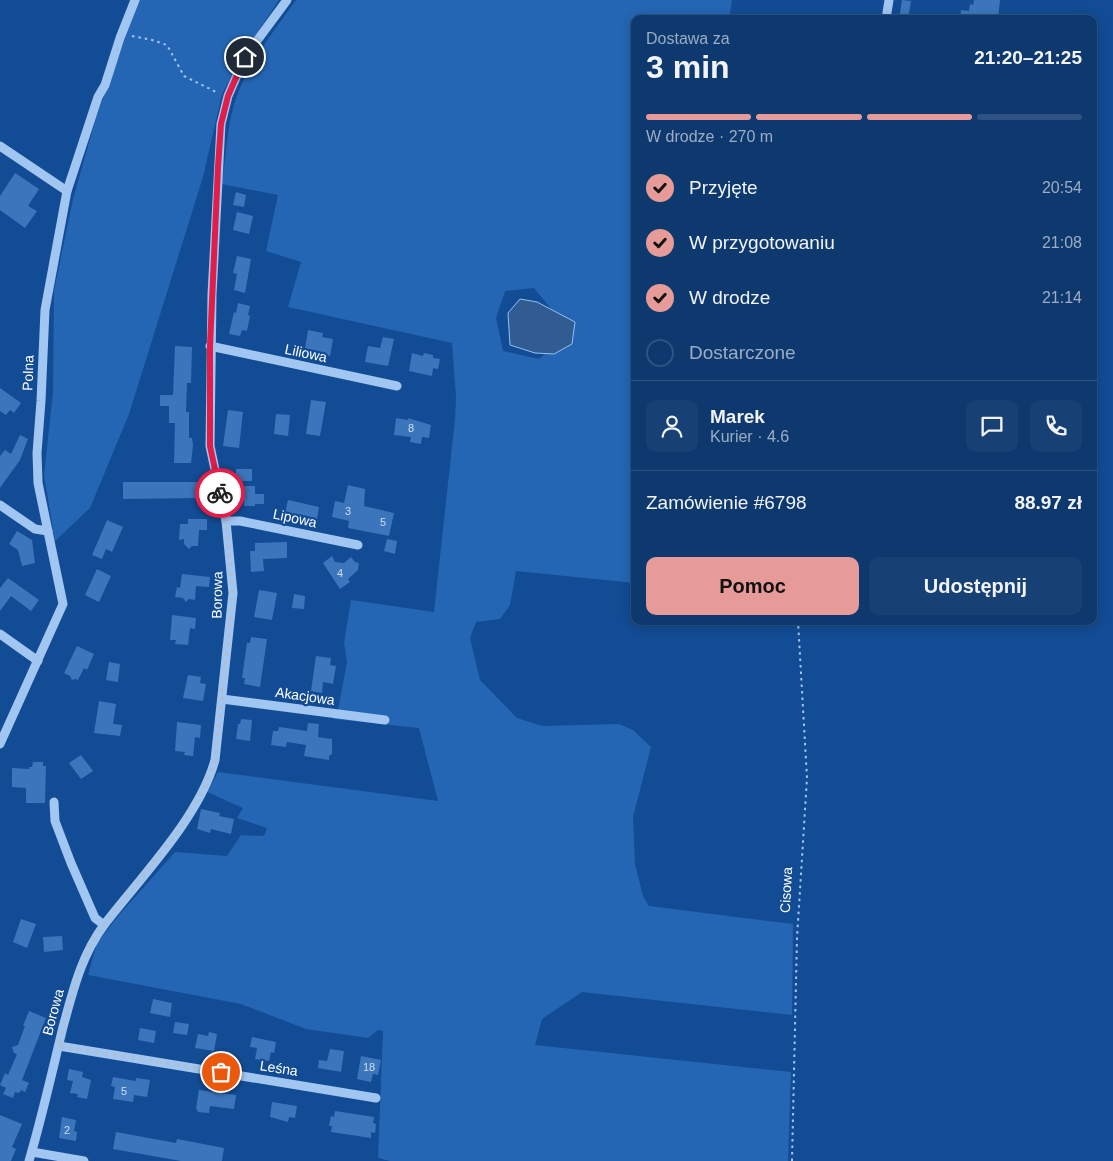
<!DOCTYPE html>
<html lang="pl">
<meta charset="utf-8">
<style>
:root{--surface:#0e396f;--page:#174074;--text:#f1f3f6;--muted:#9bacc3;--line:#2e5382;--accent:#e69b98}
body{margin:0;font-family:Helvetica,sans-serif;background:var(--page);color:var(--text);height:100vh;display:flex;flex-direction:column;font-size:19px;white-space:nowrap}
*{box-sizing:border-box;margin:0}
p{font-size:16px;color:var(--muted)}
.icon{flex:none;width:28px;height:28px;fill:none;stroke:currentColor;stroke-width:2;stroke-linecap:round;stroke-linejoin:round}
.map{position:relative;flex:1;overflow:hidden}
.side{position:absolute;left:631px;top:15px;width:466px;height:610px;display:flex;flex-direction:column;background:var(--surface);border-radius:10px;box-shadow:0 2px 12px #0003,0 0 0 1px var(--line)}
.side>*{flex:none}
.pin{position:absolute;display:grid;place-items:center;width:42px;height:42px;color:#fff;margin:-21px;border:2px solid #fff;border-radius:50%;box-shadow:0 1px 5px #0007}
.courier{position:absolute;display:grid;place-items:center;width:50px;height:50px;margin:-25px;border:4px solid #e11d48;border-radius:50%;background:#fff;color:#222;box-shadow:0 1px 6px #0007}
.head em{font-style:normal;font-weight:800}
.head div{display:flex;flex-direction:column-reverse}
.head{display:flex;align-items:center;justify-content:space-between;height:85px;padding:0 15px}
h1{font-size:32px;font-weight:800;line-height:38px}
.bar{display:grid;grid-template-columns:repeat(4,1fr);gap:8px 5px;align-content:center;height:60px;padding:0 15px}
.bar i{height:6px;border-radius:4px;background:var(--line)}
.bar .active{background:var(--accent)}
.bar p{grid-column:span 4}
.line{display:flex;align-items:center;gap:12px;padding:0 15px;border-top:1px solid var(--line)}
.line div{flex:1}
.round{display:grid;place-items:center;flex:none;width:52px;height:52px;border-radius:10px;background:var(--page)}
ol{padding:0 15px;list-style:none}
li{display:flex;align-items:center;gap:15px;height:55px}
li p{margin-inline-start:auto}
li .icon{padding:5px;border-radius:50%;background:var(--accent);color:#111;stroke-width:4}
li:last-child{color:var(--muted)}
li i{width:28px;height:28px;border:2px solid var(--line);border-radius:50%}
.cta{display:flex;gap:10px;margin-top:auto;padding:10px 15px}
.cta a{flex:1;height:58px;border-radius:10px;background:var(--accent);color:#111;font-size:20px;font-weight:800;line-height:58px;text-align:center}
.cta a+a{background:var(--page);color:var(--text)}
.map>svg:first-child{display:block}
</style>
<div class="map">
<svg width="1113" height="1161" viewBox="0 0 1113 1161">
<rect width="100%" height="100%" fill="#124c94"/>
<g fill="#2466b3" fill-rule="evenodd">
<polygon points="139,0 279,0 247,48 222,94 203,177 129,414 90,508 55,541 44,475 53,392 54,291 73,199 96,118"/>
<path d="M296 0H732L729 19H635V583L516 571 510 605 500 619 476 622 470 638 480 680 517 718 542 726 619 724 633 730 651 747 633 817 635 864 643 896 649 906 793 924 792 1015 582 992 542 1019 535 1045 791 1072 788 1161H390L378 1158 383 1031 378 1030 368 1038 306 1029 241 1004 88 975 97 943 119 915 175 852 227 856 241 835 264 836 267 828 237 818 243 808 207 792 218 772 438 801 419 728 333 719 338 710 347 662 344 643 351 600 434 612 455 419 456 397 452 343 288 307 301 262 266 251 278 195 221 184C227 158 226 130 234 105 245 66 273 33 296 0ZM534 288 571 333 539 359 503 351 496 318 505 291Z"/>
</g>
<polygon fill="#325c91" stroke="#92c1f6" points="520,299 537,302 575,322 572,344 554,354 535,353 510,345 508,313"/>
<g fill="#3b76bc">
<polygon points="902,0 911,1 908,19 899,19"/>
<polygon points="974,0 1000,0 998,19 960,19 961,10 969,11 970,4 973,5"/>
<polygon points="15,173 39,189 28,206 37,211 25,228 0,210 0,196"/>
<polygon points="236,192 246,195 244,207 233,205"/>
<polygon points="237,212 253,216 249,234 233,230"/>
<polygon points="237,256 251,259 245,293 234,290 237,274 233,273"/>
<polygon points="238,303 250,306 248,315 250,316 247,331 242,330 240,336 229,334 234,312 236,313"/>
<polygon points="308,330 323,333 322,337 333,339 330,356 305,348"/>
<polygon points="383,337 394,339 388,366 365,362 368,346 380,348"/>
<polygon points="175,346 192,347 191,383 187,383 186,412 189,412 189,438 192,438 193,445 191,463 174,463 175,423 169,423 169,406 160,406 160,395 173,395"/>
<polygon points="412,353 423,356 424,353 433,355 433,358 440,359 438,369 433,368 432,376 409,371"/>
<polygon points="0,388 21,403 14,413 10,410 6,415 0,411"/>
<polygon points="311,400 326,402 320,436 306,434"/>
<polygon points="228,410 243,412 239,448 223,446"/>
<polygon points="276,414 290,415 288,436 274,434"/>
<polygon points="396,418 408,420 408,418 431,425 429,438 422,437 421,444 410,442 411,437 394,435"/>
<polygon points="20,435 28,439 20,460 0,488 0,456 5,450 11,454"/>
<rect x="236" y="469" width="16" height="12"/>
<polygon points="123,482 198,482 199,498 123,499"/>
<polygon points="348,485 365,489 364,506 394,513 389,536 348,528 349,521 332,517 335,501 344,503"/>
<polygon points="244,486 255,486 255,494 264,494 264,504 255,504 255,506 244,506"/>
<polygon points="288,500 319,507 317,519 285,514"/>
<polygon points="188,519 207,519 207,530 199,530 198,546 192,546 189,549 184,544 184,539 179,540 180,524 188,524"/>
<polygon points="107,520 123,527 112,552 106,549 102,559 92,555"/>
<polygon points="17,531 32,540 35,563 22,566 18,550 9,544"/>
<polygon points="387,539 397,541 395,554 384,551"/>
<polygon points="287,542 287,558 263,559 264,571 251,572 250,551 255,551 255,543"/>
<polygon points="332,556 335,562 344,563 351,557 355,562 359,563 358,570 348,579 350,582 340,589 323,563"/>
<polygon points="97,569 111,576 99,602 85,595"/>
<polygon points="182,574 210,577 209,587 196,586 195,600 189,599 186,602 183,598 175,597 177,587 180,588"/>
<polygon points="8,578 39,600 31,611 11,596 0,611 0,588"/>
<polygon points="259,590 277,593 272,620 254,617"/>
<polygon points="294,594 305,596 304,609 292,608"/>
<polygon points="172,615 196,618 195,629 190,628 188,645 175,644 176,640 170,640"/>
<polygon points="251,637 267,639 260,687 244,684 245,678 242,678 247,643 250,643"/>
<polygon points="77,646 94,654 87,670 84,668 78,680 75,679 72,680 70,676 64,673"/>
<polygon points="316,656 331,658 330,665 336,666 333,684 323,682 322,693 311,691"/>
<polygon points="109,662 120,664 118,682 106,680"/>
<polygon points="188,675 201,677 200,683 206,684 203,701 183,698"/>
<polygon points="99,701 116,704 113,724 122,725 120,736 94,733"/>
<polygon points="241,719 252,720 250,741 236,739 238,724 240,724"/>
<polygon points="177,722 201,725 200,738 195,737 193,756 184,755 185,752 175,751"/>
<polygon points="308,723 319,724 318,737 332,739 332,754 329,756 329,760 304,756 306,745 287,742 286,747 271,745 273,731 278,731 279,727 307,731"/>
<polygon points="81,755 93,771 81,779 69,763"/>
<polygon points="33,762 43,762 43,766 46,766 45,803 26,803 26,788 12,787 12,768 29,769 29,767 32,767"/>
<polygon points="201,809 220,813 219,816 234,819 231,834 211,829 210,833 197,829"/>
<polygon points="21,919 36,924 27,948 13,942"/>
<polygon points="62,936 63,950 44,952 43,937"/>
<polygon points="153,999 172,1003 170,1017 150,1013"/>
<polygon points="29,1011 46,1018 22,1080 29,1083 25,1092 21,1090 19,1093 15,1092 13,1098 3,1094 6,1088 0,1085 5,1073 8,1075 17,1054 14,1053 12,1047 18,1045 25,1026 23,1026"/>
<polygon points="175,1022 189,1024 187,1035 173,1033"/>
<polygon points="140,1028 156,1031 154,1043 138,1040"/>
<polygon points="209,1032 217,1034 214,1051 195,1048 198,1034 208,1036"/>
<polygon points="252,1037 276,1042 274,1053 271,1052 269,1061 255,1059 257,1048 250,1047"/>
<polygon points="330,1049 344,1051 341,1072 318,1068 319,1060 327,1061"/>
<polygon points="361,1056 381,1060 378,1075 373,1074 371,1082 357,1079"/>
<polygon points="69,1069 83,1072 82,1077 91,1080 87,1099 77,1097 78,1094 70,1093 73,1081 67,1080"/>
<polygon points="113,1077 136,1081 136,1078 150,1080 147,1097 134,1095 133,1102 113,1099 115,1087 111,1086"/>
<polygon points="199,1090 236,1095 234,1109 210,1106 209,1113 198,1112 196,1108"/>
<polygon points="272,1102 297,1106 295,1118 289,1117 288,1122 270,1117"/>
<polygon points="335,1111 374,1117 373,1123 376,1124 375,1133 371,1132 371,1138 331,1132 332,1126 329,1126 331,1116 334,1117"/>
<polygon points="0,1115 22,1124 12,1147 16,1149 11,1161 0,1161"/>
<polygon points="62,1117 76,1120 74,1131 77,1132 76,1141 59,1138"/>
<polygon points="116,1132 176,1143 177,1139 224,1148 222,1161 181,1161 113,1149"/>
</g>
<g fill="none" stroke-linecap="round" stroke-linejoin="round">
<g stroke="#a1c6f2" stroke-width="2" stroke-dasharray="2.5 4" stroke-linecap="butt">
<polyline points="132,36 152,40 167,45 184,76 218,93"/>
<polyline points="792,1161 797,938 807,778 798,621"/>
</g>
<g stroke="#a1c6f2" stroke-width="9">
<polyline points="886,19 889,0"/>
<polyline points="0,146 67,191"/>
<polyline points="210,346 397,386"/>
<polyline points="0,505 35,529 48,531"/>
<polyline points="226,521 240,521 358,545"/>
<polyline points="0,634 38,661"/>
<polyline points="222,699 385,720"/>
<polyline points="0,744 63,604 38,483 37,453 41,401 45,310 67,191 98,97 105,85 120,38 135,0"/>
<polyline points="54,802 55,821 71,863 95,918 104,925"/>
<polyline points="59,1046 376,1098"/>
<polyline points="32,1152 84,1161"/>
<path d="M29 1161C42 1117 52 1072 63 1027 73 991 81 956 104 925 140 878 199 818 215 760L233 593 226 521 210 446 212 295 221 124 228 96 245 57 287 0"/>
</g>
</g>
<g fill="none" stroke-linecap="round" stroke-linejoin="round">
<polyline stroke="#acc0da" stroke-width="5" stroke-dasharray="0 9" points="220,493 226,522 233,593 215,760 206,784 180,828 92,941 79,971 58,1046 221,1072"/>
<polyline stroke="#e11d48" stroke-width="6" points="220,493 210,446 210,346 218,167 221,124 228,96 245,57"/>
</g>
<g text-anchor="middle" stroke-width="4.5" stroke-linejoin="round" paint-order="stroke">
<g font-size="11" fill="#ceddee">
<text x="411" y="432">8</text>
<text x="348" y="515">3</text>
<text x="383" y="526">5</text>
<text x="340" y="577">4</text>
<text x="369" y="1071">18</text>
<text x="124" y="1095">5</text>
<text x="67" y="1134">2</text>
</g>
<g font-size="14" fill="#fff" stroke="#124c94">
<text transform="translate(306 353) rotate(12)" y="5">Liliowa</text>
<text transform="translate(28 373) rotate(-88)" y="5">Polna</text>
<text transform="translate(295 518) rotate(12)" y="5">Lipowa</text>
<text transform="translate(217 595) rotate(-89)" y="5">Borowa</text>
<text transform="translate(305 696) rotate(8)" y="5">Akacjowa</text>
<text transform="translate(786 890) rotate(-87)" y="5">Cisowa</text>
<text transform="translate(53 1012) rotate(-75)" y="5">Borowa</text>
<text transform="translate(279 1068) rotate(9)" y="5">Leśna</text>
</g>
</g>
</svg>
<div class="pin" style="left:221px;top:1072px;background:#ea580c"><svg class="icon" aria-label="bag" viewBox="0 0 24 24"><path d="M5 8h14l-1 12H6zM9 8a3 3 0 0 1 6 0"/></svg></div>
<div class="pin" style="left:245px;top:57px;background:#1f2937"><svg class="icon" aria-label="home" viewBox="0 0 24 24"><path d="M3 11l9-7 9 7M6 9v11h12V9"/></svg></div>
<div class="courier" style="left:220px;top:493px"><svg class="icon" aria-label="bike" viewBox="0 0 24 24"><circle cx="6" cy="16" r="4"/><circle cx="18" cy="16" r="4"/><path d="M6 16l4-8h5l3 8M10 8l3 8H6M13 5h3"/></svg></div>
<section class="side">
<div class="head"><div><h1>3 min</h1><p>Dostawa za</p></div><em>21:20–21:25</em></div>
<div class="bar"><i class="active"></i><i class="active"></i><i class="active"></i><i></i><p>W drodze · 270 m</p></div>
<ol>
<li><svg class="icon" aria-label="check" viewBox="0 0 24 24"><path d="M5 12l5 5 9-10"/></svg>Przyjęte<p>20:54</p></li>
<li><svg class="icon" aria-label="check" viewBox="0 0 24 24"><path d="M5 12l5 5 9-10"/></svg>W przygotowaniu<p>21:08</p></li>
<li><svg class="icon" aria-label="check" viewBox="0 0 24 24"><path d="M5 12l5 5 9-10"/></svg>W drodze<p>21:14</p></li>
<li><i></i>Dostarczone</li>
</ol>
<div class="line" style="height:90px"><a class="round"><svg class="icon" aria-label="person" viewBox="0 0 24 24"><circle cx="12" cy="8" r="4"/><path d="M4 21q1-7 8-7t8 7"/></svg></a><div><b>Marek</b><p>Kurier · 4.6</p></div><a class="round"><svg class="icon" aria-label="chat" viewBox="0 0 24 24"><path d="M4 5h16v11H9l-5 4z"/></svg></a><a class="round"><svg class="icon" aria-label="phone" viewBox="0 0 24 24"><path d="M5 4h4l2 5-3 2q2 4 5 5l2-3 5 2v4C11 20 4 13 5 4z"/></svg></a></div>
<div class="line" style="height:65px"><div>Zamówienie #6798</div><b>88.97 zł</b></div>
<div class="cta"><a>Pomoc</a><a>Udostępnij</a></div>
</section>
</div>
